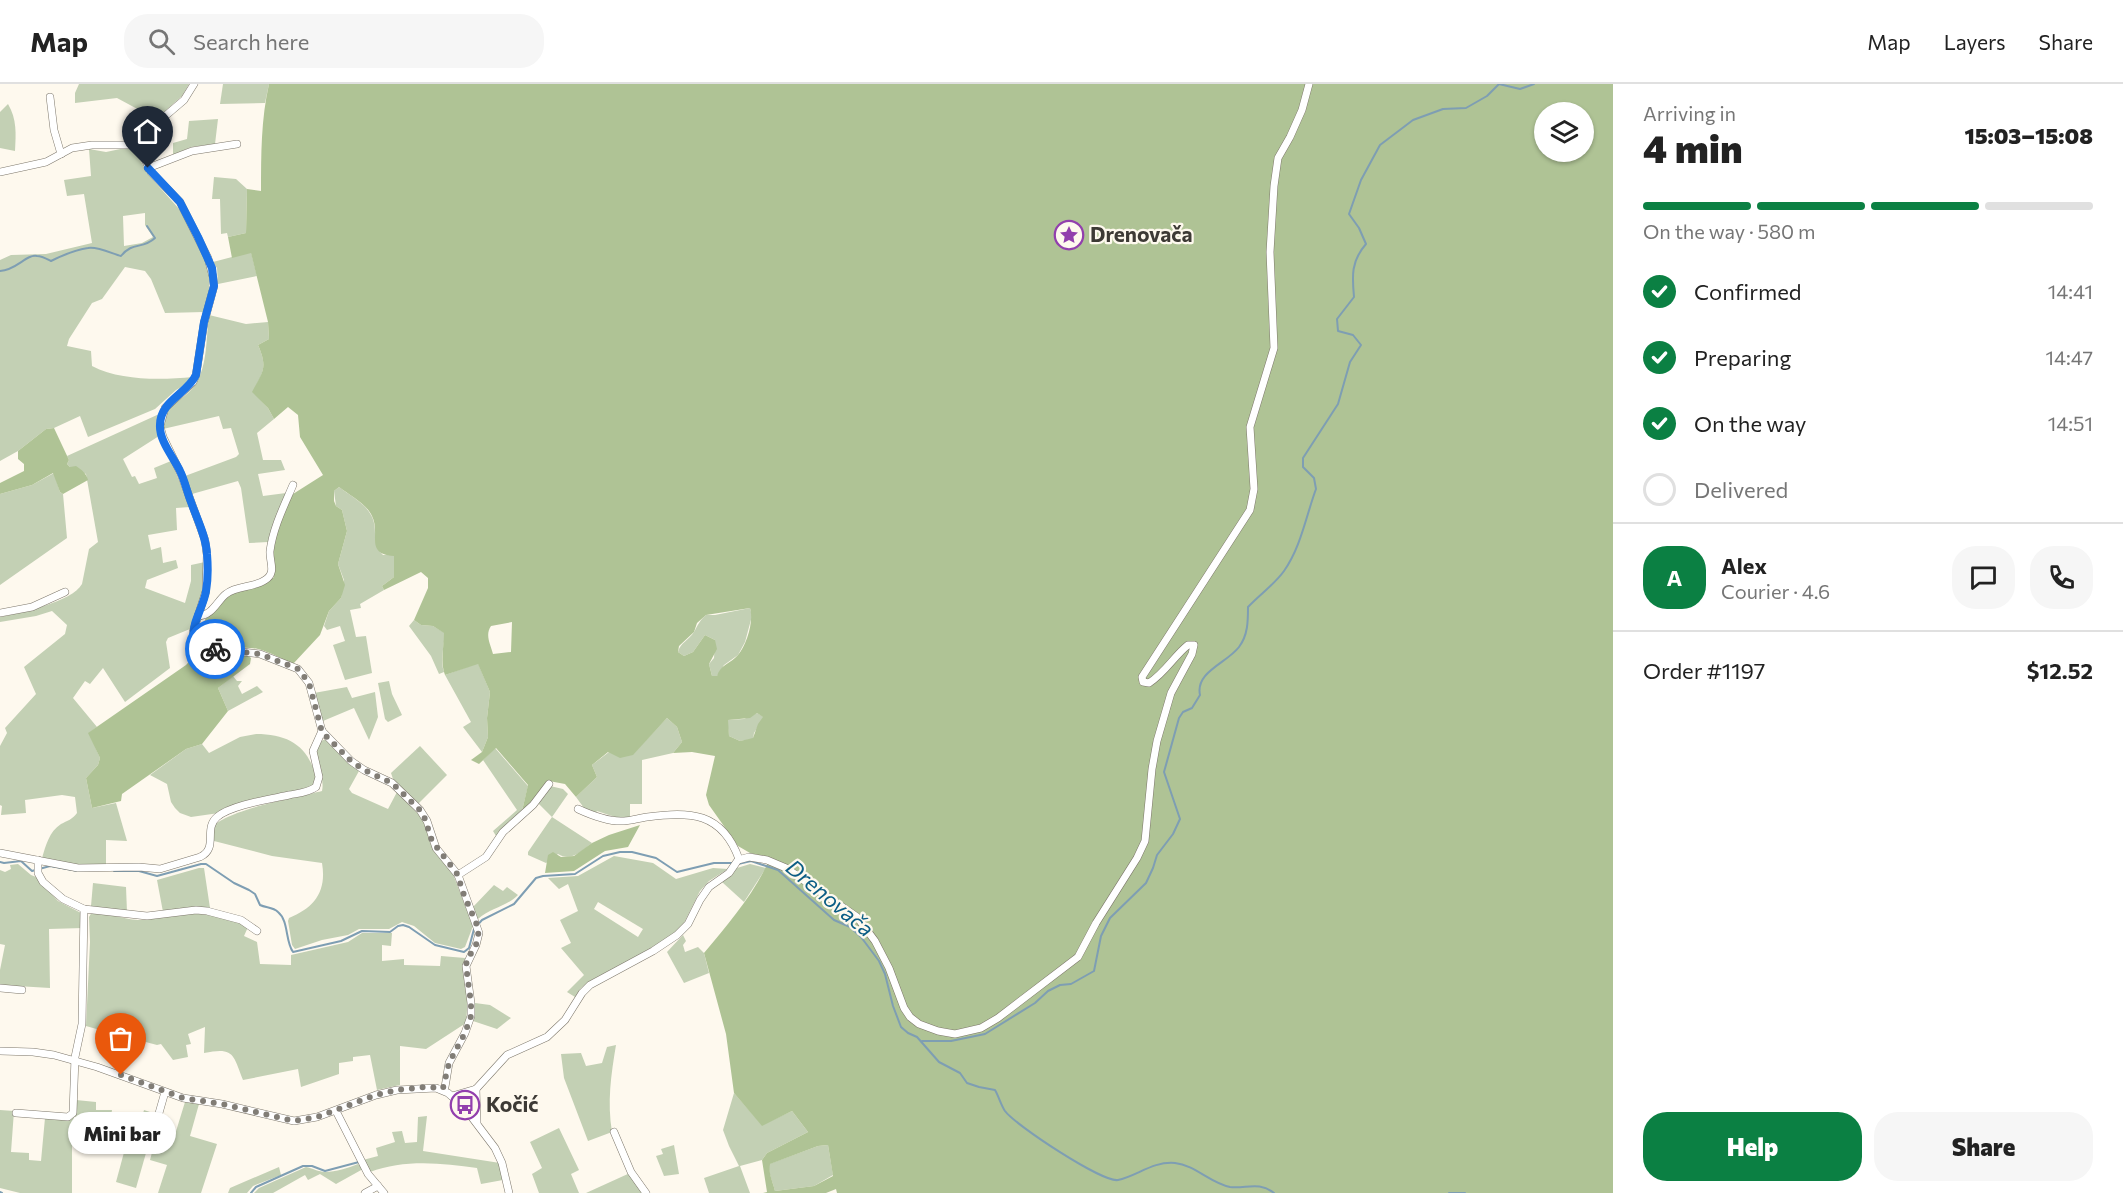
<!DOCTYPE html>
<meta charset="utf-8">
<style>
:root{--surface:#fff;--page:#f6f6f6;--text:#222;--muted:#767676;--line:#e0e0e0;--accent:#0b8043}
body{margin:0;font-family:Commissioner,sans-serif;background:var(--page);color:var(--text);height:100vh;display:flex;flex-direction:column;font-size:22px;white-space:nowrap}
*{box-sizing:border-box;margin:0}
p{font-size:20px;color:var(--muted)}
.icon{flex:none;width:33px;height:33px;fill:none;stroke:currentColor;stroke-width:2;stroke-linecap:round;stroke-linejoin:round}
.map{position:relative;flex:1;overflow:hidden}
.side{display:flex;flex-direction:column;background:var(--surface);width:510px}
.side>*{flex:none}
.buttons{position:absolute;left:1534px;top:18px;display:grid;gap:12px}
.buttons a{display:grid;place-items:center;width:60px;height:60px;border-radius:50%;background:var(--surface);box-shadow:0 2px 4px #0004;font-size:30px}
.pin{position:absolute;display:grid;place-items:center;width:51px;height:51px;color:#fff;margin:-62px -26px;border-radius:50% 50% 50% 0;rotate:-45deg;box-shadow:0 0 6px #0007}
.pin .icon{rotate:45deg}
.courier{position:absolute;display:grid;place-items:center;width:60px;height:60px;margin:-30px;border:4px solid #1a73e8;border-radius:50%;background:#fff;color:#222;box-shadow:0 2px 8px #0007}
.bubble{position:absolute;height:42px;border-radius:21px;background:var(--surface);box-shadow:0 2px 4px #0004;font-size:20px;font-weight:800;line-height:42px;text-align:center}
.summary em{font-style:normal;font-weight:800}
.summary div{display:flex;flex-direction:column-reverse}
.summary{display:flex;align-items:center;justify-content:space-between;height:102px;padding:0 30px}
h1{font-size:39px;font-weight:800;line-height:45px}
.bar{display:grid;grid-template-columns:repeat(4,1fr);gap:9px 6px;align-content:center;height:72px;padding:0 30px}
.bar i{height:8px;border-radius:4px;background:var(--line)}
.bar .on{background:var(--accent)}
.bar p{grid-column:span 4}
.line{display:flex;align-items:center;gap:15px;padding:0 30px;border-top:2px solid var(--line)}
.line div{flex:1}
.round{display:grid;place-items:center;flex:none;width:63px;height:63px;border-radius:24px;background:var(--page)}
ol{padding:0 30px;list-style:none}
li{display:flex;align-items:center;gap:18px;height:66px}
li p{margin-inline-start:auto}
li .icon{padding:6px;border-radius:50%;background:var(--accent);color:#fff;stroke-width:4}
li:last-child{color:var(--muted)}
li i{width:33px;height:33px;border:3px solid var(--line);border-radius:50%}
.action{display:flex;gap:12px;margin-top:auto;padding:12px 30px}
.action a{flex:1;height:69px;border-radius:24px;background:var(--accent);color:#fff;font-size:24px;font-weight:800;line-height:69px;text-align:center}
.action a+a{background:var(--page);color:var(--text)}
header{display:flex;align-items:center;gap:36px;box-sizing:border-box;height:84px;padding:0 30px;background:var(--surface);border-bottom:2px solid var(--line)}
header strong{font-size:28px}
nav{display:flex;gap:33px;margin-inline-start:auto;font-size:21px}
.search{width:420px;height:54px;background:var(--page);display:flex;align-items:center;gap:15px;box-sizing:border-box;padding:0 21px;border-radius:24px;color:var(--muted);font-size:22px}
main{display:flex;flex:1;min-height:0}
.map>svg:first-child{display:block}
</style>
<header>
<strong>Map</strong>
<div class="search"><svg class="icon" aria-label="search" viewBox="0 0 24 24"><circle cx="10" cy="10" r="6"/><path d="M15 15l6 6"/></svg>Search here</div>
<nav><a>Map</a><a>Layers</a><a>Share</a></nav>
</header>
<main>
<div class="map">
<svg width="1613" height="1109" viewBox="0 0 1613 1109">
<rect width="100%" height="100%" fill="#fef9ee"/>
<g fill="#c3d0b4" fill-rule="evenodd">
<polygon points="79,0 189,0 182,12 156,35 117,14 75,19 75,9"/>
<polygon points="223,0 269,0 265,19 220,20"/>
<path d="M8 20C17 35 16 50 15 67L0 64V28Z"/>
<polygon points="218,35 215,60 191,63 173,71 173,59 187,55 189,37"/>
<path d="M130 63 137 68 146 88 180 126 198 159 209 185V209L204 228 165 229 151 195 145 187 125 183 102 215 92 219 69 255 67 262 91 267 92 282C121 297 161 296 193 293L190 298 176 306 155 325 88 353 80 332 54 344 46 345 18 367 0 377V176L11 171 46 170 92 159 84 110 67 112 64 96 91 92 89 65 106 68ZM145 129V141L153 153 142 159 124 162 123 132Z"/>
<polygon points="214,93 236,95 247,105 246,149 228,153 227,149 221,150 220,115 212,115"/>
<polygon points="251,168 257,192 218,200 217,184 213,178"/>
<path d="M209 231 246 240 268 238 269 255 258 261C268 284 263 287 253 308L268 324 274 335 257 349 263 376H281L285 386 258 390 263 412 286 409 268 458 249 459 241 404 238 397 192 410 185 392 236 373 239 370 231 344 223 345 219 332 163 345C162 318 183 319 195 301 208 282 206 252 209 231Z"/>
<path d="M157 331 159 332V352L123 375 132 393 135 392 139 400 157 394 154 384 171 377 190 423 176 424 177 446 148 451 151 466 161 463 163 479 176 476 178 484 147 496 145 504 185 519 191 497V481L205 478 202 509 190 545 168 554 166 558 170 584 125 618 103 584 90 600 85 597 73 614 97 643 89 649 100 674 98 681 86 694 92 724 116 719 127 757 106 756V781H75L44 775 42 774C46 761 49 748 61 740 67 737 73 735 77 729L75 713 62 711 25 716 26 729 1 731 2 722 0 721V662L7 649 5 644 36 610 24 583 65 550 67 541 52 527 36 532 0 538V533C20 529 72 518 82 500L89 465 98 458 86 390 70 383 67 380 69 376 67 372Z"/>
<polygon points="54,389 60,408 63,410 67,454 0,501 0,410 32,401"/>
<path d="M339 403C349 411 365 419 371 431 379 445 370 457 383 471H394V493L382 502 384 506 360 520 361 524 350 526 356 553 366 552 372 589 345 596 333 561 345 557 340 542 327 546 324 542 329 527 341 514 344 496 338 480 347 447 342 426 336 422 334 407Z"/>
<path d="M750 524 752 532 745 558 738 571 724 581 717 592H712L709 580 714 574 715 556 705 551 693 568 684 572 678 568C680 559 689 556 694 548 698 541 700 536 706 531H715Z"/>
<path d="M414 536 421 541 433 542 445 549C444 561 440 577 444 588L439 590 431 572 409 542Z"/>
<polygon points="478,579 490,608 487,634 488,653 482,668 463,643 471,638 445,591"/>
<polygon points="233,592 237,597 242,597 238,602 242,610 257,602 263,608 228,627 218,604"/>
<polygon points="389,597 392,610 402,631 388,638 385,635 378,599"/>
<polygon points="347,603 352,614 375,608 378,633 369,656 354,624 323,637 314,609"/>
<polygon points="757,629 764,633 754,649 753,655 740,657 729,652 727,636 744,635"/>
<polygon points="667,634 677,643 682,658 673,669 642,676 642,720 630,720 630,733 618,734 597,727 596,729 584,724 576,713 597,693 592,681 609,668 632,671"/>
<path d="M256 650C290 650 309 663 317 696L312 703 219 729 191 733 180 729 175 724 171 718 167 700 150 691 186 665 202 660 209 669 240 653Z"/>
<path d="M323 656H326L359 687 349 705 352 709 388 725 397 708 422 734 426 743 431 761 453 790 473 842 465 863 461 865 435 859 414 842 402 838 389 845H359L348 851 322 856 295 865 292 861 288 837 289 834C314 824 327 808 322 779L272 772 214 757 212 744C224 726 299 713 322 707 326 689 308 670 323 656Z"/>
<polygon points="420,662 447,691 417,721 394,698 391,689"/>
<polygon points="495,664 528,702 522,727 496,752 493,747 517,726 483,676"/>
<path d="M550 702 563 705 568 710 552 733 592 759C582 767 571 778 558 770L546 779 528 771V768L552 733 538 719Z"/>
<path d="M614 772 653 779 676 795 713 784 728 785 709 797 700 807 683 841C659 864 619 881 590 897L581 904 575 913 567 908 584 891 561 864 571 859 560 836 578 827 568 800 559 805 548 794 578 792ZM598 818 643 845 638 853 594 825Z"/>
<polygon points="18,780 31,791 36,793 58,817 81,829 83,844 49,845 50,904 0,901 0,886 5,861 0,860 0,786 5,788 11,785 10,781"/>
<polygon points="750,780 766,784 744,818 722,798 737,784"/>
<polygon points="199,784 204,784 210,824 193,823 163,828 157,796"/>
<polygon points="93,799 126,803 127,828 91,822"/>
<path d="M494 801 503 807 507 803 518 811C506 823 490 824 478 835L472 824Z"/>
<path d="M92 828C108 829 123 835 138 836 155 836 169 831 185 830 206 829 229 833 248 843L244 852 257 858 260 880 291 881V871L348 858 362 849H392L391 862 382 861V877L404 875V881L440 882 441 872 465 874 464 883 468 914 466 939 426 965 400 962V1001L377 1006 370 971 353 973V977L339 979V990L301 1003 298 985 243 996C233 970 234 963 204 969L205 943 188 950 191 960 186 961 188 973 173 976 161 960 157 961 142 957V952L109 943 100 946 86 942 90 858 89 833Z"/>
<polygon points="683,851 686,857 683,861 685,868 698,863 704,869 709,889 684,899 667,868"/>
<polygon points="475,919 490,921 511,934 497,945 473,937"/>
<path d="M616 961C611 991 607 1018 612 1048L588 1057 564 994 561 970 581 969 586 982 602 979 607 963Z"/>
<polygon points="734,1009 762,1041 792,1027 808,1048 767,1069 762,1076 740,1082 750,1109 709,1109 704,1094 739,1082 729,1062 723,1046"/>
<polygon points="76,1016 96,1018 96,1026 112,1026 108,1052 92,1050 94,1035 74,1033 72,1052 72,1109 20,1109 0,1104 0,1026 14,1027 11,1068 29,1069 29,1076 41,1077 45,1034 67,1035"/>
<polygon points="185,1018 199,1020 190,1052 217,1060 201,1109 158,1109 167,1081 150,1076 156,1053 173,1057"/>
<polygon points="144,1026 156,1030 147,1061 135,1058"/>
<path d="M427 1032 423 1067 500 1079 503 1096 481 1100 477 1084C442 1079 404 1075 370 1088L363 1076 378 1072 376 1064 395 1058 392 1048 402 1047 405 1059 417 1058 418 1033Z"/>
<polygon points="559,1044 579,1086 571,1090 579,1109 539,1109 532,1090 542,1084 530,1058"/>
<polygon points="126,1061 146,1069 136,1104 116,1098"/>
<polygon points="674,1061 679,1090 664,1092 656,1072 663,1070 661,1065"/>
<path d="M828 1061 833 1091 814 1102 775 1107C773 1098 768 1089 769 1080L818 1062Z"/>
<path d="M358 1080 363 1085 336 1100 320 1090 308 1096 305 1091 273 1109H254L259 1104 306 1083C312 1084 319 1088 325 1088 336 1088 348 1084 358 1080Z"/>
<polygon points="279,1083 281,1091 253,1102 247,1109 228,1109 230,1104"/>
<polygon points="630,1089 643,1109 586,1109"/>
</g>
<g fill="#afc395" fill-rule="evenodd">
<path d="M269 0H1613V1109H837L836 1105 826 1109H763L767 1108 762 1076 767 1069 808 1048 792 1027 762 1042 734 1009 726 950 704 869C728 840 755 809 770 774L750 769 738 762 709 721 706 711 715 672 692 668 673 669 682 658 677 643 667 634 633 671 620 674 608 668 592 681 597 693 576 713 565 700 549 697 532 720 522 727 528 701 496 664 479 680 471 676 482 668 488 653 487 634 490 608 478 580 445 591C440 578 444 563 444 549L433 542 421 541 414 536 428 504V494L421 488 384 506 382 502 394 493V472C364 470 381 450 372 432 367 420 349 411 339 403L334 407V417L336 422 342 426 347 447 338 480 345 501 341 514 329 527 320 551 293 580C282 575 270 568 258 565 245 562 208 567 201 552 196 542 221 513 231 509 246 502 262 505 274 493L273 465 278 443 293 410 323 391 300 353 298 331 288 323 274 335 268 324 252 308C263 287 268 284 258 261L269 255 268 238 251 169 232 174 228 153 246 149 247 105 261 107C261 71 261 35 269 0ZM1545 28H1584V68H1545ZM750 524C754 537 747 560 738 571 730 580 721 580 717 592H712L709 580 717 565 715 556 705 551 693 568 684 572 678 568 679 562 694 548 697 539 706 531ZM512 538 511 568 493 570C490 559 485 551 491 542ZM757 629 763 633 758 640 753 654 740 657 729 652 728 636 750 634ZM828 1061 833 1092 814 1102 775 1107C773 1098 768 1089 770 1080L818 1062Z"/>
<path d="M54 344 69 376 67 380 70 383 76 382C82 386 86 389 88 396L63 410 60 408 53 389 32 401 0 410V399L24 387V380L18 375V367L46 345Z"/>
<polygon points="198,568 204,570 248,572 251,574 250,580 218,604 228,627 202,660 186,665 122,710 121,717 92,724 86,694 98,681 100,674 88,649 186,581"/>
<polygon points="640,741 628,763 605,767 574,787 545,789 548,771 553,768 561,773 574,772 592,759 609,751"/>
</g>
<g fill="none" stroke-linecap="round" stroke-linejoin="round">
<g stroke="#7e9eb3" stroke-width="2">
<path d="M0 187C17 186 26 170 37 172 42 172 47 175 51 177 63 171 75 166 88 164 97 162 113 170 121 172 133 157 142 166 155 154L147 142"/>
<polyline points="0,778 4,779 21,777 32,787 50,782 78,787"/>
<path d="M738 780 751 777 778 786 834 836 850 843 861 853 879 877 885 890 893 922 901 943 908 949 917 953 939 978 960 989 967 999 979 1003 995 1006C999 1013 1001 1021 1005 1027 1015 1041 1103 1099 1118 1096 1137 1092 1153 1077 1175 1079 1195 1081 1210 1099 1230 1103 1246 1105 1259 1097 1274 1109"/>
<path d="M114 787H139L157 792 201 780H206L234 799 249 806 255 810 260 821C266 824 273 823 278 828 289 837 285 857 293 868L341 857 362 847 390 848 398 842 403 841 409 843 435 861 464 868 469 864 474 845 482 836 514 820 536 794 543 792 575 790 603 772 620 768H632L656 774 677 788 714 779H732"/>
<path d="M922 957H951L985 950 1035 919 1048 907 1060 901 1071 900 1094 887 1101 852 1110 834 1146 799 1153 784 1157 771 1173 750 1180 735 1164 688 1179 634 1183 628 1192 624 1200 611C1195 588 1227 579 1239 563 1248 551 1248 537 1248 523 1260 510 1274 501 1284 487 1301 463 1306 432 1316 405L1314 394 1303 383V374L1338 320 1350 278 1361 261 1353 251 1338 247 1337 235 1354 213C1352 192 1351 177 1366 160L1359 144 1349 130 1361 96 1380 61 1413 36 1443 25 1466 24 1487 12 1499 0 1520 5 1534 0"/>
<polyline points="0,1108 2,1109"/>
<polyline points="251,1109 256,1103 303,1082 312,1082 325,1087 359,1078"/>
<polyline points="1449,1109 1465,1109"/>
</g>
<g stroke="#7d776b" stroke-width="8">
<g id="minor">
<polyline points="50,13 54,46 61,70"/>
<polyline points="138,62 157,39 184,16 194,0"/>
<polyline points="148,84 192,67 237,60"/>
<polyline points="0,88 46,78 72,64 92,61 136,61 140,65 151,88 180,118 208,174 213,193 214,202 204,239 196,291 193,298 165,324 160,342 163,353 181,390 205,456 207,471 206,507 193,548 196,557 207,564 260,570 298,585 309,599 322,647 351,677 364,686 392,699 420,726 427,737 436,764 458,791 479,849 476,861 466,882 471,919 471,932 465,949 449,979 445,1003 440,1005"/>
<polyline points="0,529 32,523 65,508"/>
<path d="M198 532C212 532 217 517 226 510 237 501 254 504 265 496 277 489 269 477 270 467 273 444 284 422 293 401"/>
<path d="M578 725C591 731 610 738 624 737 631 737 639 734 647 733 690 727 722 728 739 775"/>
<path d="M0 769 78 784 139 783 160 785 200 773C219 764 203 745 217 733 231 721 271 715 289 711 299 709 307 709 316 703L319 693 313 667 322 647"/>
<polyline points="38,776 38,789 43,798 63,815 84,825 147,832 196,826 207,827 241,836 257,847"/>
<polyline points="458,791 486,773 503,748 533,721 549,700"/>
<polyline points="0,904 22,906"/>
<polyline points="0,967 33,968 54,971 97,983 183,1014 222,1020 294,1037 317,1033 376,1011 397,1006 436,1004 448,1009 464,1023 495,1064 502,1079 509,1109"/>
<polyline points="476,1005 477,1038"/>
<path d="M452 1012 476 1005 507 971 547 953 565 936 582 909 590 901 653 867 677 851 688 840 700 816 709 803 729 789 738 776 749 773 767 776 786 784 857 833 875 857 889 884 904 924 910 933 919 940 938 947 955 950 981 944 998 934 1078 873 1096 839 1137 774 1145 757 1152 685 1157 657 1171 609 1192 570 1194 561H1188C1174 572 1165 589 1149 599L1143 598 1142 593 1250 426 1254 405 1250 343 1274 264 1270 168 1274 102 1278 74 1290 53 1302 26 1309 0"/>
<polyline points="336,1027 368,1090 384,1109"/>
<polyline points="16,1029 68,1033 73,1029 75,973 82,940 84,825"/>
<polyline points="614,1048 631,1088 646,1109"/>
<polyline points="85,1052 149,1064 165,1008"/>
<polyline points="365,1109 378,1102"/>
</g>
</g>
<use href="#minor" stroke="#fff" stroke-width="7"/>
</g>
<g fill="none" stroke-linecap="round" stroke-linejoin="round">
<polyline stroke="#817d76" stroke-width="6" stroke-dasharray="0 10.8" points="121,991 183,1014 222,1020 294,1037 317,1033 376,1011 397,1006 426,1003 443,1004 449,979 465,949 471,932 471,919 466,882 467,876 476,861 479,846 462,806 458,791 432,757 423,729 392,699 364,686 351,677 322,648 309,599 298,585 260,570 215,565"/>
<path stroke="#1a73e8" stroke-width="8" d="M148 84 180 118 198 153 212 184 214 202 204 238 196 291C187 310 160 317 160 341 159 357 174 374 180 387 185 397 187 408 191 418 197 435 206 452 207 470 208 482 208 496 206 507 203 529 175 560 215 565"/>
</g>
<defs>
<g id="sight-ring" transform="scale(1.5)"><circle r="9.5" fill="#fef9ee" stroke="#923fad" stroke-width="1.5"/><path d="M0-6L1.8-2.2L6-1.7L2.9 1.2L3.7 5.4L0 3.3L-3.7 5.4L-2.9 1.2L-6-1.7L-1.8-2.2Z" fill="#923fad"/></g>
<g id="bus-ring" transform="scale(1.5)"><circle r="9.5" fill="#fef9ee" stroke="#923fad" stroke-width="1.5"/><path d="M-5-6H5V4H4V6H2V4H-2V6H-4V4H-5ZM-3.5-4V0h7V-4ZM-3.5 1.2v1.5H-2V1.2ZM2 1.2v1.5H3.5V1.2Z" fill="#923fad"/></g>
</defs>
<g fill-rule="evenodd">
<use href="#sight-ring" x="1069" y="151"/>
<use href="#bus-ring" x="465" y="1021"/>
</g>
<g text-anchor="middle" stroke-width="4.5" stroke-linejoin="round" paint-order="stroke">
<g font-size="21" font-weight="bold" fill="#3d3a35" stroke="#fef9ee" text-anchor="start">
<text x="1090" y="158">Drenovača</text>
<text x="486" y="1028">Kočić</text>
</g>
<g font-size="22" font-style="italic" fill="#0b5d85" stroke="#fef9ee">
<text transform="translate(830 814) rotate(40)" y="8">Drenovača</text>
</g>
</g>
</svg>
<div class="buttons">
<a><svg class="icon" aria-label="layers" viewBox="0 0 24 24"><path d="M12 4l9 5-9 5-9-5zM3 14l9 5 9-5"/></svg></a>
</div>
<div class="pin" style="left:121px;top:991px;background:#ea580c"><svg class="icon" aria-label="bag" viewBox="0 0 24 24"><path d="M5 8h14l-1 12H6zM9 8a3 3 0 0 1 6 0"/></svg></div>
<div class="pin" style="left:148px;top:84px;background:#1f2937"><svg class="icon" aria-label="home" viewBox="0 0 24 24"><path d="M3 11l9-7 9 7M6 9v11h12V9"/></svg></div>
<div class="courier" style="left:215px;top:565px"><svg class="icon" aria-label="bike" viewBox="0 0 24 24"><circle cx="6" cy="16" r="4"/><circle cx="18" cy="16" r="4"/><path d="M6 16l4-8h5l3 8M10 8l3 8H6M13 5h3"/></svg></div>
<div class="bubble" style="left:68px;top:1028px;width:108px">Mini bar</div>
</div>
<section class="side">
<div class="summary"><div><h1>4 min</h1><p>Arriving in</p></div><em>15:03–15:08</em></div>
<div class="bar"><i class="on"></i><i class="on"></i><i class="on"></i><i></i><p>On the way · 580 m</p></div>
<ol>
<li><svg class="icon" aria-label="check" viewBox="0 0 24 24"><path d="M5 12l5 5 9-10"/></svg>Confirmed<p>14:41</p></li>
<li><svg class="icon" aria-label="check" viewBox="0 0 24 24"><path d="M5 12l5 5 9-10"/></svg>Preparing<p>14:47</p></li>
<li><svg class="icon" aria-label="check" viewBox="0 0 24 24"><path d="M5 12l5 5 9-10"/></svg>On the way<p>14:51</p></li>
<li><i></i>Delivered</li>
</ol>
<div class="line" style="height:108px"><b class="round" style="background:var(--accent);color:#fff">A</b><div><b>Alex</b><p>Courier · 4.6</p></div><a class="round"><svg class="icon" aria-label="chat" viewBox="0 0 24 24"><path d="M4 5h16v11H9l-5 4z"/></svg></a><a class="round"><svg class="icon" aria-label="phone" viewBox="0 0 24 24"><path d="M5 4h4l2 5-3 2q2 4 5 5l2-3 5 2v4C11 20 4 13 5 4z"/></svg></a></div>
<div class="line" style="height:78px"><div>Order #1197</div><b>$12.52</b></div>
<div class="action"><a>Help</a><a>Share</a></div>
</section>
</main>
